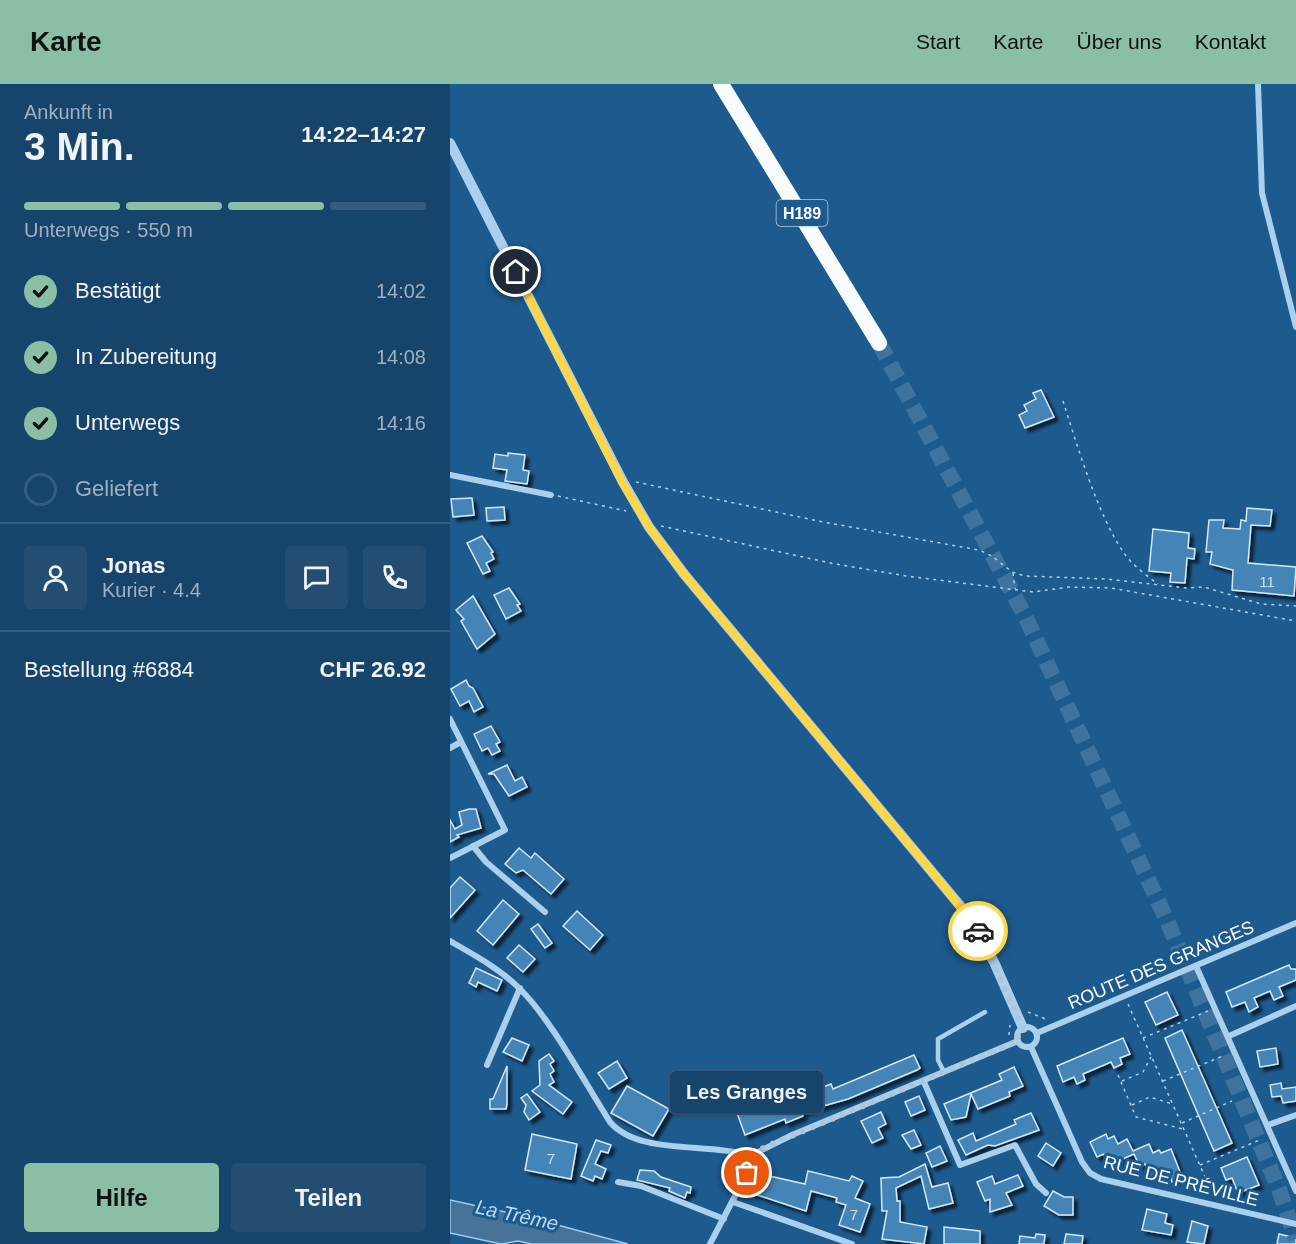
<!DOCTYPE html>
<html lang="de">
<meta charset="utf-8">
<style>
:root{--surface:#16446a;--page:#234e72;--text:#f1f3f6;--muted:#9eb0c1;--line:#355c7e;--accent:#8abfa5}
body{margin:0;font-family:Arial,sans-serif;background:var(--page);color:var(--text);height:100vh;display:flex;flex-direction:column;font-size:22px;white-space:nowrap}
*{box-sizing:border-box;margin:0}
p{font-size:20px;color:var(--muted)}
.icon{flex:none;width:33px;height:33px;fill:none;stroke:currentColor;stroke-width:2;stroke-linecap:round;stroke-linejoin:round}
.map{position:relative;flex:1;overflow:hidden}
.details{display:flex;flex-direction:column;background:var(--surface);width:450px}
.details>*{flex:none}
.pin{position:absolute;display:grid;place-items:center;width:51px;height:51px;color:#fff;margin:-26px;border:3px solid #fff;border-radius:50%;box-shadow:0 2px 6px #0007}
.courier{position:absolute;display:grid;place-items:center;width:60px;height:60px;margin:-30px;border:4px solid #ffd54a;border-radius:50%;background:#fff;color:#222;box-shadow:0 2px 8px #0007}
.bubble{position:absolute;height:42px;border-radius:6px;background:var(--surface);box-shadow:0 2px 4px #0004,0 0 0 2px var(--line);font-size:20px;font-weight:700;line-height:42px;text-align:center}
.headline em{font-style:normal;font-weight:700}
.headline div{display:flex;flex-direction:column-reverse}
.headline{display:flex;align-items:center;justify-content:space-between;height:102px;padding:0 24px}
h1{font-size:39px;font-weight:700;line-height:45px}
.bar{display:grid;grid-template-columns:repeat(4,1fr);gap:9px 6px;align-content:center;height:72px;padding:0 24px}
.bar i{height:8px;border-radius:4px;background:var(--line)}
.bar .active{background:var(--accent)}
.bar p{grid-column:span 4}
.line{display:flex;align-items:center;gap:15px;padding:0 24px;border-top:2px solid var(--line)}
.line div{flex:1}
.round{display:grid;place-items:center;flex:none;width:63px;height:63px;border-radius:6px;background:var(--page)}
ol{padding:0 24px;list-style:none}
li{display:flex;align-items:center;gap:18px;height:66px}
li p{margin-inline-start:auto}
li .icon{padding:6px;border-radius:50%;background:var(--accent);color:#111;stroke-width:4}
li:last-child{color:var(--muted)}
li i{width:33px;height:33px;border:3px solid var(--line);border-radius:50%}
.primary-button{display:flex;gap:12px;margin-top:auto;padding:12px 24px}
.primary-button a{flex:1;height:69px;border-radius:6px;background:var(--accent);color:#111;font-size:24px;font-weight:700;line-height:69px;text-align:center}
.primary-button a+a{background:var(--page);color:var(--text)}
header{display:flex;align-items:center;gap:36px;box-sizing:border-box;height:84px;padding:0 30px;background:var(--accent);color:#111}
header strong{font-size:28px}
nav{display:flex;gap:33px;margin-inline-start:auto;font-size:21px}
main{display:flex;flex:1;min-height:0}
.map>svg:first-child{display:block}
</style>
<header>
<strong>Karte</strong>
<nav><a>Start</a><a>Karte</a><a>Über uns</a><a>Kontakt</a></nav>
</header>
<main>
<section class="details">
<div class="headline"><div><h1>3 Min.</h1><p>Ankunft in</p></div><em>14:22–14:27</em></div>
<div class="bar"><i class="active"></i><i class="active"></i><i class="active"></i><i></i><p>Unterwegs · 550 m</p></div>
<ol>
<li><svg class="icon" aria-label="check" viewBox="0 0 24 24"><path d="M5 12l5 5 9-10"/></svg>Bestätigt<p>14:02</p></li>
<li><svg class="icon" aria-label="check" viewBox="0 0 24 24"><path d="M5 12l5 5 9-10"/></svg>In Zubereitung<p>14:08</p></li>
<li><svg class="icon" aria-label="check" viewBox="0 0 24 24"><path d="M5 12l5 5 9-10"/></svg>Unterwegs<p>14:16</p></li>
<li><i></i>Geliefert</li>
</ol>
<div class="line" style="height:108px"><a class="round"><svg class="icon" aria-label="person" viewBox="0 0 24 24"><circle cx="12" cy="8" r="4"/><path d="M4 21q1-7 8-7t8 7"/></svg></a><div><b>Jonas</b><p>Kurier · 4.4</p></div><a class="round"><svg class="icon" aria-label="chat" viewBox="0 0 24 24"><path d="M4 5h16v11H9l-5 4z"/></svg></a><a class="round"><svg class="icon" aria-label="phone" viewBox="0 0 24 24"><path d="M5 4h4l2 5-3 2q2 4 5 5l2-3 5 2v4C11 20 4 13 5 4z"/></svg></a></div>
<div class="line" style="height:78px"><div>Bestellung #6884</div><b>CHF 26.92</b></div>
<div class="primary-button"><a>Hilfe</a><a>Teilen</a></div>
</section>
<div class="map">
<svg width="846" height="1160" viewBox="0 0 846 1160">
<defs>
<filter id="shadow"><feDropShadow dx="4" dy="4" stdDeviation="1.5" flood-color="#0009"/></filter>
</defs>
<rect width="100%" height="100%" fill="#1d5a8e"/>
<polygon fill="#487398" stroke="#9eccef" stroke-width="1.5" points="0,1116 74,1132 178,1160 82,1160 68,1157 51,1160 0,1149"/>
<g fill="#4584b6" stroke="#d1e8f9" stroke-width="1.5" filter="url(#shadow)">
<polygon points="591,306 604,333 575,344 569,331 577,327 574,321 586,315 583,309"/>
<polygon points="58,369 75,371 73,386 79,387 77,400 55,397 57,386 43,384 45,370 58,372"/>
<polygon points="22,414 24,431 3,433 1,415"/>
<polygon points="54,423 55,436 37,437 36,424"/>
<polygon points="797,424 822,426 820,442 801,441 798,479 846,483 844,512 782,506 783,486 760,480 762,468 756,468 759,436 774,436 773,444 790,445 791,436 796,437"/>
<polygon points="703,445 739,449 738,464 745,465 744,475 737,474 735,499 720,498 721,489 699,487"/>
<polygon points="32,452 43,468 41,469 44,475 36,479 40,487 33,490 17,459"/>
<polygon points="59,504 70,520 67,521 71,527 56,535 44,511"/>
<polygon points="23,512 45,550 27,565 11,537 14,535 6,526"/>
<polygon points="16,596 19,602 23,604 33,623 24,628 19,617 10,622 1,605"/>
<polygon points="41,642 50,658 46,660 50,667 42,671 38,664 32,667 24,650"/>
<polygon points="57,681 65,697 72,693 77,703 59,712 44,690 38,690"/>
<polygon points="19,725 26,725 31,744 7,751 9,753 0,758 0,736 5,745 12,741 9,728"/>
<polygon points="69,764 81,774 85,769 114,795 101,810 73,786 66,789 55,780"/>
<polygon points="10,793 25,806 0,834 0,804"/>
<polygon points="53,816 69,830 43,861 27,847"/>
<polygon points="127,827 153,851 140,866 113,842"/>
<polygon points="88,840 102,859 95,864 81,845"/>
<polygon points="69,861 85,875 73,888 57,874"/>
<polygon points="839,881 841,885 846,885 846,896 829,903 833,912 824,916 820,907 804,914 808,923 799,928 795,918 782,923 776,908"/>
<polygon points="26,884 52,896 47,907 28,898 26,903 19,899"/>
<polygon points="717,908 728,931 706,941 695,918"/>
<polygon points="732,946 782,1059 764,1067 715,954"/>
<polygon points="62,954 79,961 72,977 53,968"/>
<polygon points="673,954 680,970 670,974 672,980 664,984 661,978 633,990 635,996 627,1000 624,993 613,998 607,982"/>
<polygon points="826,964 828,980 810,983 807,967"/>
<polygon points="99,970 104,977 100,980 104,987 100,990 104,998 99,1001 122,1018 113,1030 82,1007 90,1001 89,977"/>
<polygon points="464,971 470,984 467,986 398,1015 352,1028 353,1032 336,1039 335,1035 295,1051 287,1029 314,1018 319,1029 348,1017 346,1013 381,1000 383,1005"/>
<polygon points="167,977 177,994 159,1005 148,989"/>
<polygon points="57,982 57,1020 56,1025 40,1025 40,1015 43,1015"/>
<polygon points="564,983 573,1002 559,1008 560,1012 528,1025 521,1010 516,1033 501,1036 494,1020 552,996 549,990"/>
<polygon points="831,999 832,1005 846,1003 846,1017 833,1019 831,1012 822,1013 820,1001"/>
<polygon points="177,1002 219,1025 203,1052 161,1029"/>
<polygon points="77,1010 90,1028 79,1036 74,1028 76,1021 71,1014"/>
<polygon points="469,1012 475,1026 461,1032 455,1018"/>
<polygon points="431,1028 436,1040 428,1044 433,1054 422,1059 411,1037"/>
<polygon points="581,1029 589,1046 545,1062 538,1061 516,1071 508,1056 523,1049 526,1057 566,1040 564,1036"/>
<polygon points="464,1046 471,1061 461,1065 452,1051"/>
<polygon points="82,1050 127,1060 121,1095 75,1086"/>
<polygon points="656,1050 658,1055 664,1052 668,1060 677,1055 683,1067 699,1060 703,1069 709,1066 711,1069 721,1065 732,1093 722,1098 717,1085 701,1093 695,1080 690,1083 684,1070 659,1081 654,1070 647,1073 640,1058"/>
<polygon points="146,1056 161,1061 158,1069 151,1067 145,1080 156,1085 152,1095 145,1092 143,1097 131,1092"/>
<polygon points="596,1059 611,1069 603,1082 588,1072"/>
<polygon points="490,1062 497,1077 482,1083 476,1069"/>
<polygon points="797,1073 809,1101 788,1109 782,1094 776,1096 771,1084"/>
<polygon points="475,1080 482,1103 498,1099 503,1119 479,1125 471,1092 446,1104 447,1117 450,1117 450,1138 477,1143 474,1160 432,1155 437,1127 432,1127 431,1094 449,1093"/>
<polygon points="190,1086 204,1087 211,1093 241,1103 240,1109 237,1108 235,1114 219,1107 220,1104 187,1096"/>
<polygon points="358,1087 399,1097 402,1092 413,1097 405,1114 420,1120 410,1148 389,1141 396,1121 386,1118 387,1114 361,1107 356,1127 301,1109 306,1089 355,1100"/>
<polygon points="568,1091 573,1102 556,1109 562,1121 540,1128 540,1115 535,1117 527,1098 542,1092 545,1100"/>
<polygon points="603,1107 614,1113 623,1113 623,1131 609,1131 594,1122"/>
<polygon points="697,1125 717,1130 715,1139 723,1141 721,1151 692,1146"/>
<polygon points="742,1137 758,1142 754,1160 737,1158"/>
<polygon points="494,1143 530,1147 530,1160 494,1160"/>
<polygon points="586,1150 595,1151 594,1160 569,1160 570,1152 585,1154"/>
<polygon points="616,1150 633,1152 632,1160 614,1160"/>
<polygon points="829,1150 846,1154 846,1160 827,1160"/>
</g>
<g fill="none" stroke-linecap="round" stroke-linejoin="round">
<polyline stroke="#3f739f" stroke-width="16" stroke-dasharray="16 8" stroke-linecap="butt" points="429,259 575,532 716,834 829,1105 846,1155"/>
<g stroke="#abd0ed" stroke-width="1.5" stroke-dasharray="3 4.5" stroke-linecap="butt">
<path d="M613 317C627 361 648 432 674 469 683 482 696 491 708 500"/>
<polyline points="186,398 373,438 529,466 542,472 562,488 575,492 656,495 737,504 754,503 811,520 846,522"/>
<polyline points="108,412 176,427"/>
<polyline points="211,442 385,480 456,492 583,508 619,503 661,504 846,537"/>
<polyline points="563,489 565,505"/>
<polyline points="678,920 764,1113"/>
<polyline points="578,928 598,936"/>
<polyline points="559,951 560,941"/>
<polyline points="693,954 758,927"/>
<polyline points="668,991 686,1033 733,1045"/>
<polyline points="672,997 693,988 701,973"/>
<polyline points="713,997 775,971"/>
<polyline points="682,1021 700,1013 722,1020"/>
<polyline points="732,1039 782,1017"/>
<polyline points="750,1081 812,1055"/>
</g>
<polyline stroke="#abd0ed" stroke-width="4.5" points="494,988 488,976 488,955 535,928"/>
<g stroke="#abd0ed" stroke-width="6">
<polyline points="808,0 812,109 846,243"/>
<polyline points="0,391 101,411"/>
<polyline points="0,635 55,746 0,774"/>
<polyline points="0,664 11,658"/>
<polyline points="23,762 36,778 95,828"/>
<path d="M0 857C24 871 49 884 69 904 101 935 135 999 160 1038 189 1072 260 1058 300 1072"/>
<polyline points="746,882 846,1107"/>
<circle cx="577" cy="953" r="10"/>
<polyline points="587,949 846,839"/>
<polyline points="779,952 846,922"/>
<polyline points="581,963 632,1078 640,1089 651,1095 846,1140"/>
<polyline points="37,981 70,904"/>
<polyline points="474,998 510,1081 565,1061 586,1100 596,1109"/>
<polyline points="818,1041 846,1031"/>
<polyline points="300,1072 342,1051 568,957"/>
<polyline points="168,1098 191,1102 274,1135"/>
<polyline points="283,1118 402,1160"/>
<polyline points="260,1160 297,1089 300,1072"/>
</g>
<polyline stroke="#abd0ed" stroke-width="10" points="0,59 173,398 199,443 234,490 512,824 544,878 573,944"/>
<polyline stroke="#f8fcff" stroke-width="16" points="271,0 429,259"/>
</g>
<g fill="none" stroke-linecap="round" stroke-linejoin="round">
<polyline stroke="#b0c5d7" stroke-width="6" stroke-dasharray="0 10.8" points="297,1089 300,1072 315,1063 568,957 568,949 573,944 528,847"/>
<polyline stroke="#ffd54a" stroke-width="8" points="66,188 172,398 199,443 234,490 497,806 528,847"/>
</g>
<g text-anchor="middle" stroke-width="6" stroke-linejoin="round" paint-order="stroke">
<g font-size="15" fill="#d0e0ed">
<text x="817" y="503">11</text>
<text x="101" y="1080">7</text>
<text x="404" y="1136">7</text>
</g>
<rect fill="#1d5a8e" stroke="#bbcedd" stroke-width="1.5" x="326.5" y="116" width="51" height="26" rx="4.5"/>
<g font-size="16" font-weight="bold" fill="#fff">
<text x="352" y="135">H189</text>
</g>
<g font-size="18" fill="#fff" stroke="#1d5a8e">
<text transform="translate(711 881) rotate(-23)" y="6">ROUTE DES GRANGES</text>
<text transform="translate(731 1097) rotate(14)" y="6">RUE DE PRÉVILLE</text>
</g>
<g font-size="20" font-style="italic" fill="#b7d9f4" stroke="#1d5a8e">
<text transform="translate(67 1131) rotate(12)" y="7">La Trême</text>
</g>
</g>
</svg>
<div class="pin" style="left:297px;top:1089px;background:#ea580c"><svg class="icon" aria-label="bag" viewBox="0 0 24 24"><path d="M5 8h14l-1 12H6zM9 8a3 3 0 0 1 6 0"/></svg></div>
<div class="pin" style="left:66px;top:188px;background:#1f2937"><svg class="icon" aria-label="home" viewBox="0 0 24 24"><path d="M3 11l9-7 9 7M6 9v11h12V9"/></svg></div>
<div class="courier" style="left:528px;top:847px"><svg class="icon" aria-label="car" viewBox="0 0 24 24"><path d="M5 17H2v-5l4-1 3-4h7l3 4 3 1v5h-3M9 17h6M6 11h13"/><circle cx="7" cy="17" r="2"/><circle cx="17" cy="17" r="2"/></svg></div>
<div class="bubble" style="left:220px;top:987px;width:153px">Les Granges</div>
</div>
</main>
